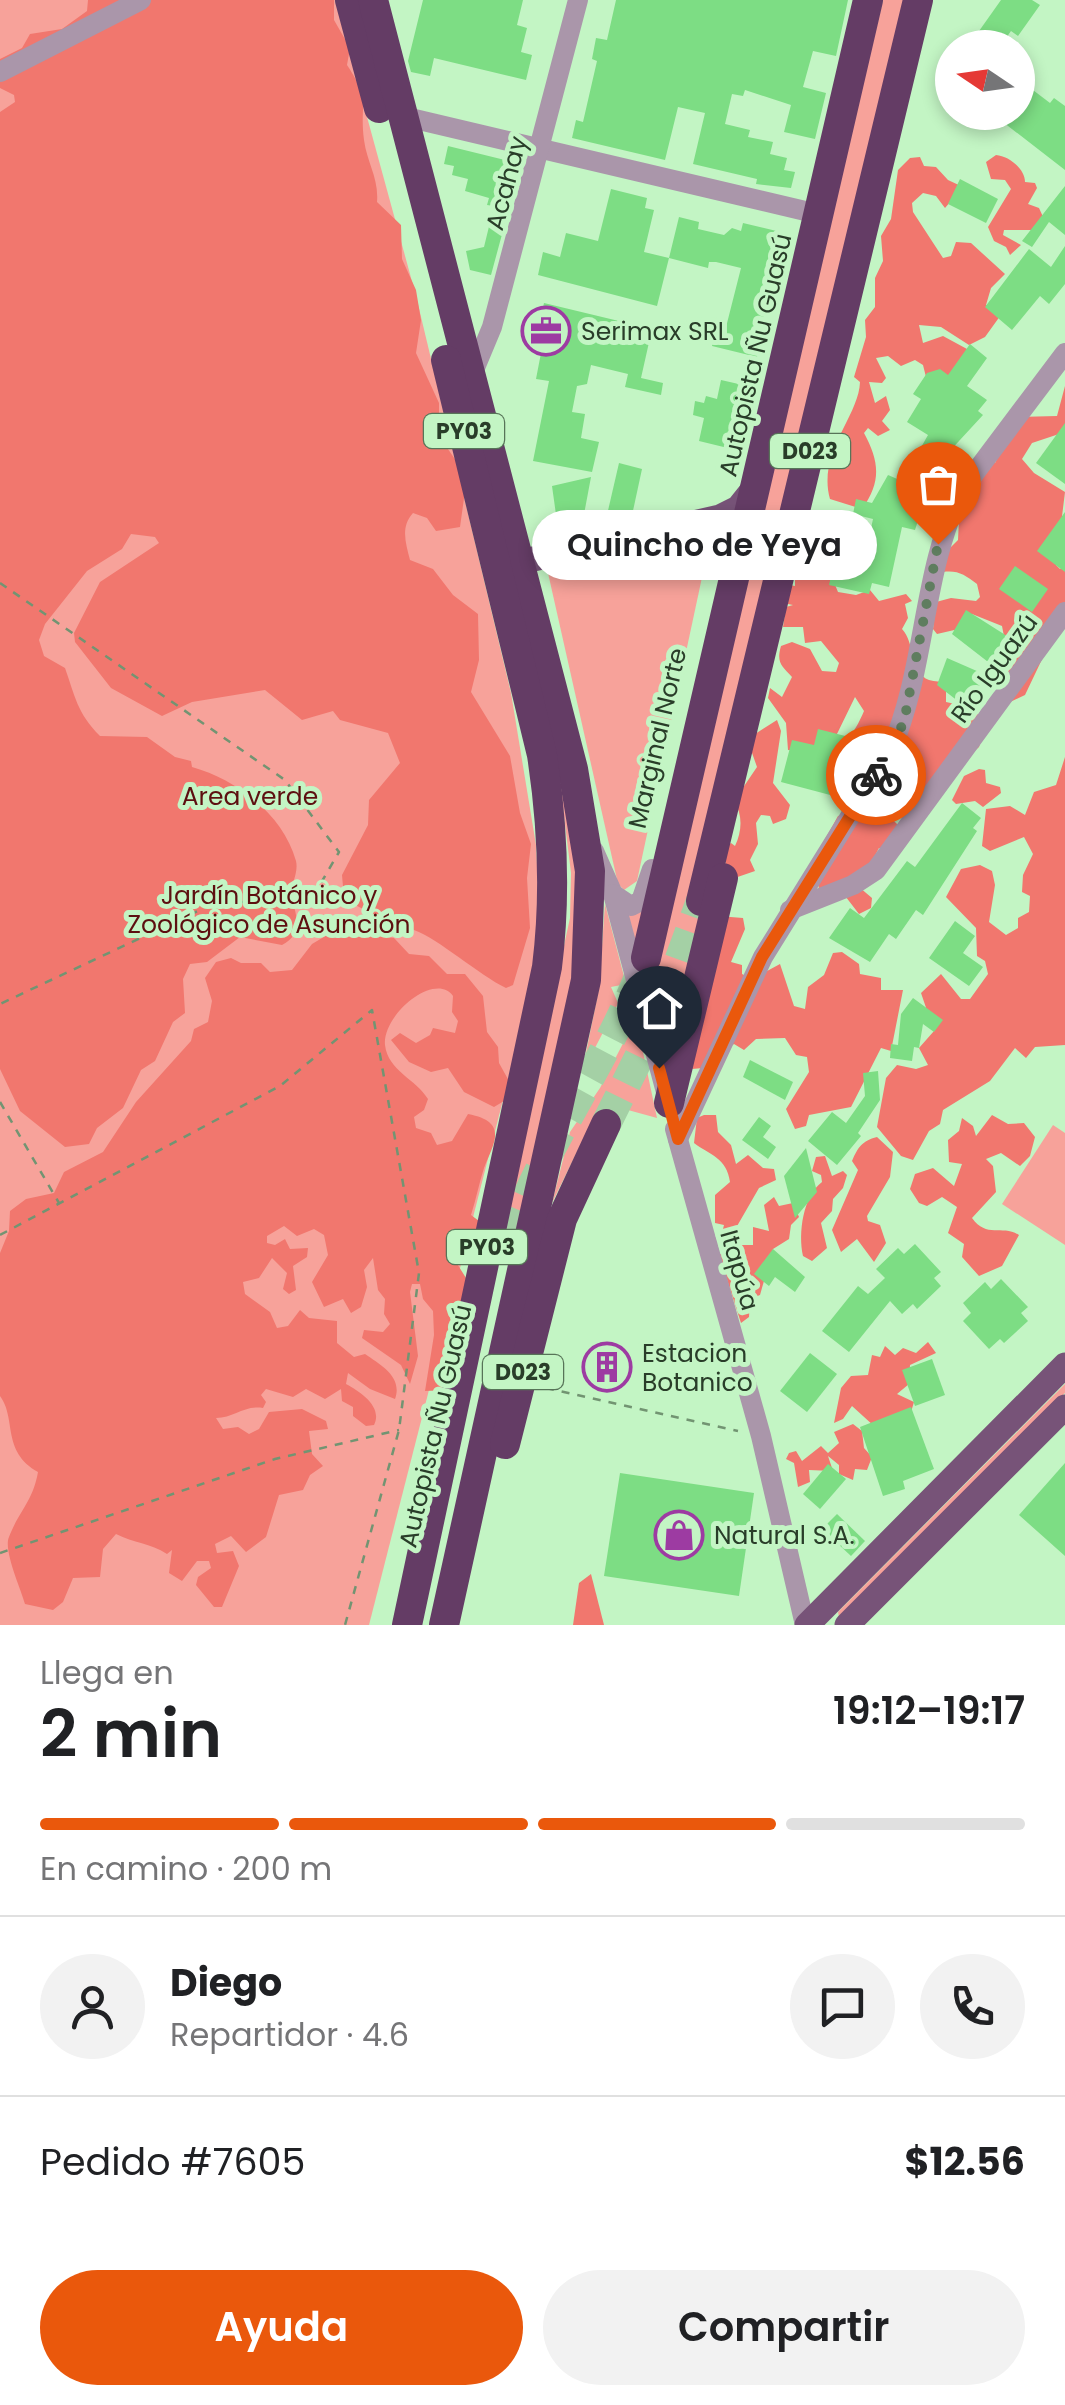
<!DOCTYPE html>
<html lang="es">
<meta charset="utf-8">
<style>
:root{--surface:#fff;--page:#f2f2f2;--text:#202124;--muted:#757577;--line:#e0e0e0;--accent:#ea580c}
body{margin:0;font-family:Poppins,sans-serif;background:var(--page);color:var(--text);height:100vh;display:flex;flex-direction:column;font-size:38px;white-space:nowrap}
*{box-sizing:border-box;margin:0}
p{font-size:32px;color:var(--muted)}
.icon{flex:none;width:55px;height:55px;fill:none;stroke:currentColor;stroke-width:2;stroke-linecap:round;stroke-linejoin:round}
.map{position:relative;height:1625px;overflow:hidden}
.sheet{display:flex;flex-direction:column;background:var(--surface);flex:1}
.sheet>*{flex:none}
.needle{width:65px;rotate:283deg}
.controls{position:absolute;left:935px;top:30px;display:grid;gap:20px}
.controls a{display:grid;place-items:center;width:100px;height:100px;border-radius:50%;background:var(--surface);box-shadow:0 5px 15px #0003;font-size:50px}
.pin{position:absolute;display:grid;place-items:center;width:85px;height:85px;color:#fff;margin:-102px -42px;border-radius:50% 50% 50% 0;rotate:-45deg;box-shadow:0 0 10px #0007}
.pin .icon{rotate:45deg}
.courier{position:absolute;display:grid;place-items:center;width:100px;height:100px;margin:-50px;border:8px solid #ea580c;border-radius:50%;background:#fff;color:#222;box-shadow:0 2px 12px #0007}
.bubble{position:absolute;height:70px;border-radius:35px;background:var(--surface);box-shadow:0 5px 15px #0003;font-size:32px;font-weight:600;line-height:70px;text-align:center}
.overview em{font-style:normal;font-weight:600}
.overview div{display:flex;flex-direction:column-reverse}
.overview{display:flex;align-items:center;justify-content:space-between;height:170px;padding:0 40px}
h1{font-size:65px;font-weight:600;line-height:75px}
.bar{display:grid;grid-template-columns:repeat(4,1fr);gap:15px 10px;align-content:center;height:120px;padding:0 40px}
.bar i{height:12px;border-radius:8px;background:var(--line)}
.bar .current{background:var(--accent)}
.bar p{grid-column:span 4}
.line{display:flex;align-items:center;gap:25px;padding:0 40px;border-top:2px solid var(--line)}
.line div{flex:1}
.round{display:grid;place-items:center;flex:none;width:105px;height:105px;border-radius:52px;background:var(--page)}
.cta{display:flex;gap:20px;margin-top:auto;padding:20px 40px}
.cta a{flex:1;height:115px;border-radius:60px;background:var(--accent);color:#fff;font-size:40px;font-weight:600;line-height:115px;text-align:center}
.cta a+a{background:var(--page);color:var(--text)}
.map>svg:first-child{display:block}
</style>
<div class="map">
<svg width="1065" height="1625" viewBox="0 0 1065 1625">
<rect width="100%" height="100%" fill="#c3f5c4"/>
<g fill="#f7a29a">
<polygon points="0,0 335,0 416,296 511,693 536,845 540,924 530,994 369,1625 0,1625"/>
<polygon points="883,0 911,0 710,911 667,1071 623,913 645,910 747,572"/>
<polygon points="679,543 697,554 704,568 637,881 624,890 618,884 548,573"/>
<polygon points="560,783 581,887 579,963 521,1241 501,1234 570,918 571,873"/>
<polygon points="605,904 626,984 611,987 618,1003 613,1014 637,1024 657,1118 628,1110 620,1124 597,1111 552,1203 570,1132 600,1088 633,1024 612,1015 582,1073 599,988"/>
<polygon points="1053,1125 1065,1133 1065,1245 1002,1204"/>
<polygon points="1065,1384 1065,1393 839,1617 838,1612"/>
</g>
<g fill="#f1776e">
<path d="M88 0H334V20L350 48 347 65C372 103 359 102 364 140 367 163 379 178 377 202L401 225 402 259 416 290 421 320 416 353 439 403V436L461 468 466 484 460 527 436 531 427 518 413 513C400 527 406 544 410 560L433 569 453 595 478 614 479 660 471 692 510 756 520 813 531 844 527 878 530 928 513 985 506 988C479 975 439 939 414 930 396 923 360 910 344 898L342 875 368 825 369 800 400 763 388 733 340 720 333 711 302 720 265 690 192 702 162 716 111 688 75 642 74 633 100 582 159 543 155 537 131 534 122 549 87 571 45 624 39 640 44 656 65 668C75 696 77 713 100 736L147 737 175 757 191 761 192 767C238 780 283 815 296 861 299 874 289 886 292 899 297 917 303 934 282 945L240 937 207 962 190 964 183 979 185 1013 173 1022 155 1061 141 1070 123 1108 97 1128 89 1144 65 1147 20 1111 0 1069V112L15 102 14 95 0 88V59L22 48 30 34 62 29 87 11Z"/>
<path d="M996 155C1009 156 1025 169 1025 182L1035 183 1037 188 1028 204 1039 208 1044 219 1034 230H1004L1003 235 1021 245 1010 255 1006 247 994 241 988 227 1011 189 1005 180 991 179 986 162Z"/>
<path d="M920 157 924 166 936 167 948 180 963 187 945 208 936 196 923 193 912 203 913 212 943 258 951 256 956 242 971 243 1005 274 991 288 986 305 1003 312 985 337 969 345 941 327 919 325 923 343 943 336 967 349 955 379 948 375 927 381 923 365 915 360 901 366 888 356 876 358 886 378 882 383 869 382 875 403 886 396 890 410 882 421 890 430 878 436 868 428 864 433C879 461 882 481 862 509L830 499C817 453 859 416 860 382L854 377 866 337 865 320 875 307V278L883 261 881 236 891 219 898 170 910 158Z"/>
<path d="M1065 386V432L1032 443 1022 459 1034 473 1065 492 1056 565 1060 569 1065 564V611L1025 695 1008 703 998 682 1006 679 1009 669 995 662 1008 657 1002 626 972 614 963 628 937 634 933 629 936 602 951 598 976 601 980 597 977 584C965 575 958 570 943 572L950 548 958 540 959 519 972 489H977L990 463H995L1017 417 1057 416Z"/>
<path d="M814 555 820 561 819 577 831 575 838 592 856 595 870 590 879 601 906 594 912 601 905 604 908 618 902 629C915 642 910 673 929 680 935 682 941 681 946 683V702L974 708 986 725 979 747 920 798 918 773 909 775 912 754 901 732 858 788 847 784 859 766C843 729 849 747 864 711L855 697 836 736 800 751 788 750 786 723 768 698 770 688 782 697 792 677C782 666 776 663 781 646L792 642 810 649 822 671 836 672 839 663 821 641 805 643 803 627H783L786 607 793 605 783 603 789 585 795 586V576Z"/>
<path d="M777 720 781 731 773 783 790 805 786 819 773 824 770 816 761 815 756 823 758 844 750 860 755 871 726 881 725 848 731 843 735 846C742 831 743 815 734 801L757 767 751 750 755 734Z"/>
<polygon points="1065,757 1065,1045 1035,1047 1026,1058 1015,1048 990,1081 943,1110 940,1124 929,1131 913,1160 901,1156 877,1127 886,1078 897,1065 916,1069 928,1065 919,1048 934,1031 921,993 941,974 961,999 970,999 988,974 985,961 977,956 976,928 946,897 961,869 980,865 992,871 995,885 989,922 1006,935 1018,928 1018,918 1029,912 1030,896 1022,892 1023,875 1033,854 1024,837 990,851 982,846 986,809 1010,806 1025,815 1034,792 1056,785"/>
<polygon points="979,769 985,770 986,783 1000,787 1001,793 983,807 975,801 956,804 952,800 964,776"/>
<polygon points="860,809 890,817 898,825 887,848 879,848 859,887 872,898 871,908 859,914 839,888 819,889 814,859 838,816"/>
<path d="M366 912 376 919 379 936 394 938 409 954 429 956 447 974H465L483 996 487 1032 498 1047 499 1063 509 1081 504 1101 494 1107 464 1092 448 1068 431 1072 409 1062 391 1040 400 1033 416 1043 430 1035 433 1028 455 1033 458 1021 452 1012 453 996C435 971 382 1015 385 1045 388 1071 416 1079 428 1099L424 1110 414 1117 416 1128 431 1133 437 1145 452 1141 468 1114C510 1122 493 1144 484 1168 479 1184 476 1199 471 1215L483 1224 473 1255H460L456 1262 466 1278 448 1390 425 1391 434 1335 433 1311 423 1299 420 1284H412L410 1292 418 1356 410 1384 401 1365 362 1338 364 1330 383 1332 390 1324 384 1314 385 1299 378 1290 373 1258 364 1270 367 1287 361 1307 351 1313 343 1299 324 1307 312 1282 328 1255 324 1235 314 1229 297 1236 284 1226 267 1236V1243L275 1245 285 1239 290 1249 308 1248 307 1257 293 1266 296 1290 289 1294 283 1289 287 1273 272 1258 259 1278 243 1282 245 1294 270 1312 277 1328 288 1326 300 1310 309 1318 337 1321V1343L354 1357 365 1354C381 1365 403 1377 395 1399L370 1389 348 1373 346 1384C361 1392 383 1407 374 1425L366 1426 353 1416V1407L342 1401 341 1389 325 1399 306 1389 293 1397 266 1389 261 1395 266 1402 263 1408C244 1405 234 1418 216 1418L223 1429 238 1427 249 1434 259 1429 269 1412 302 1409 326 1421 328 1429 309 1431 312 1454 323 1466 310 1475 303 1490 279 1495 266 1537 246 1552 231 1536 215 1544 217 1553 233 1551 239 1566 222 1607H214L196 1585 198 1577 211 1568 209 1561H197L182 1581 169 1573 172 1550 167 1554C150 1543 134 1543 116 1534L103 1549 100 1577 73 1578 63 1602 53 1610 25 1604C21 1589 3 1550 9 1537 19 1511 33 1501 38 1472 1 1451 17 1419 0 1396V1253L9 1231 10 1211 26 1199 54 1193 64 1172 103 1152 136 1102 191 1041 194 1029 208 1022 212 1001 205 978 216 962 231 958 241 963H261L270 972 292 970 312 944Z"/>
<polygon points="718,916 743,918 745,929 731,962 742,965 742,974 752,979 780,964 794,1006 805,1009 808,987 824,975 833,953 842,952 859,964 860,974 881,978 881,990 903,990 891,1051 881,1048 851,1107 809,1115 806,1126 795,1129 786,1109 809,1072 807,1057 796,1055 785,1038 756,1039 744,1050 734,1044 703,1068 692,1069"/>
<path d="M704 1115H716L718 1132 731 1145 736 1164 748 1155 763 1168 774 1169 776 1180 759 1188 729 1240 720 1241 724 1225 715 1223V1195L730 1182C727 1158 710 1155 694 1143L697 1118Z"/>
<path d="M992 1115 1008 1124 1024 1123 1035 1137 1030 1156 1020 1166 1001 1153 986 1159 993 1166 996 1192 972 1218C987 1239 1002 1224 1019 1235L1002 1266 979 1276 962 1257 964 1244 948 1233 957 1207 942 1197 927 1206 919 1203 910 1189 915 1174 933 1168 954 1186 962 1164 949 1162 948 1140 959 1131 962 1118 973 1126 976 1136Z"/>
<path d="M877 1137 893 1152 890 1177 867 1216 868 1221 880 1225 886 1243 874 1262 857 1239 841 1252 832 1230 858 1170 852 1161C858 1147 862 1141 877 1137Z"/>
<path d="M825 1156 832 1176 843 1171 847 1175 843 1188 833 1199 832 1211 821 1223 827 1248 812 1261 803 1256C798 1233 803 1196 822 1182L821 1175 812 1171 816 1157Z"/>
<polygon points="774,1197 779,1206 793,1203 799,1217 791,1225 789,1239 773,1249 760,1295 750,1299 749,1317 741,1323 719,1255 739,1245 753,1245 753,1227 769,1231 764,1205"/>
<polygon points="928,1342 936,1353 910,1365 909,1384 897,1394 914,1402 911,1412 874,1426 852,1406 843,1419 834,1423 841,1388 851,1376 868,1375 872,1355 880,1357 885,1346 895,1355 903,1348 916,1353"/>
<polygon points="853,1424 862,1431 864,1448 872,1457 867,1470 855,1469 853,1480 839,1474 839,1465 828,1456 833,1471 809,1470 810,1482 798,1487 794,1463 786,1459 789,1453 796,1451 802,1461 821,1446 828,1453 839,1443 834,1432"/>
<polygon points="591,1574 604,1625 573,1625 579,1583"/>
</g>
<g fill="#7ddd84">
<polygon points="423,0 523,0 517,25 527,28 521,52 532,55 526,80 434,58 430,76 411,72 408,61"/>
<polygon points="616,0 848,0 836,56 813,51 803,87 826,93 815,139 784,132 791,105 745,90 743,96 732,94 725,124 750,130 748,137 773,142 770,154 787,158 784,170 795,172 791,188 756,184 757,179 693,164 705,113 678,107 665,160 572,138 576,120 583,122 597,61 592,59 596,38 607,40"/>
<polygon points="1001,0 1032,0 1040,5 1018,36 1011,31 999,48 967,48"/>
<polygon points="1029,87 1050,103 1054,98 1065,106 1065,170 990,112 1018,112 1018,88 1025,93"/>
<polygon points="448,146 521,164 491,275 470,270 466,251 484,247 494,206 487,205 489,198 465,191 468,179 452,175 454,166 444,164"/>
<polygon points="960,179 998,199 986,223 948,204"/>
<polygon points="1065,186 1065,235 1049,222 1032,247 1022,241"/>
<polygon points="611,189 647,198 645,208 654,210 644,252 669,258 657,306 538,275 543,252 560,257 566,233 598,241"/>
<polygon points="679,217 699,222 698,229 724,235 732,228 741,231 743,223 789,234 777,309 766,306 757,357 712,346 715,333 724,335 741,268 716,262 709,262 708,268 669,258"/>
<polygon points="1065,246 1065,284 1049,304 1040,296 1012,330 985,307 1029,249 1051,267"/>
<polygon points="544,303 652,329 641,378 663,383 661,395 625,387 628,374 591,365 587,384 577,386 572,412 585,414 581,438 599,442 592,472 533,461 549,381 536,379 541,353 533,351"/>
<polygon points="970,344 987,358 967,386 987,400 978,411 983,415 947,454 929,486 915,530 902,527 889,587 872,583 869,594 829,585 833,567 851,571 856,550 866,552 873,519 853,514 856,499 872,503 888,475 902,481 928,435 907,422 921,399 913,394 927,373 940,369 948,375"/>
<polygon points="744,379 760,382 755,404 751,404 748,418 744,417 736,450 699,441 704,418 693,415 695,401 704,403 706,396 717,399 721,380 743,385"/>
<polygon points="1065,423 1065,484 1036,463"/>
<polygon points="619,463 642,469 631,520 607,515"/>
<polygon points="591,477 582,525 571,523 568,534 559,536 552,486"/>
<polygon points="1065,512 1065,572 1037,551"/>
<polygon points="1015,566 1048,589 1032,612 999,589"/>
<polygon points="966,610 1018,643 1008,657 1001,651 992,665 952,634"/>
<polygon points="947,658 986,675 967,708 937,685"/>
<polygon points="818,729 857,739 849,771 841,769 834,796 781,782 792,740 814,745"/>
<polygon points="962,803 981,818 973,828 977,831 923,915 916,910 896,939 889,934 870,962 829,938 850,908 864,918 907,861 915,867"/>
<polygon points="955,921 975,936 963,953 983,967 969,986 929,958"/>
<polygon points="913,998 943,1020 934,1032 923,1024 919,1048 914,1047 912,1061 890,1058 891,1044 898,1045 901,1014"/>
<polygon points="750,1060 793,1082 785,1100 743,1077"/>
<polygon points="878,1071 880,1100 858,1133 861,1136 837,1165 808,1141 832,1112 846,1123 865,1096 863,1073"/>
<polygon points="759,1117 771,1126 763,1137 776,1147 768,1159 742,1140"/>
<polygon points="806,1148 817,1192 795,1218 784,1176"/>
<polygon points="915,1244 941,1272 934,1278 941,1286 917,1309 913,1304 902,1314 890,1301 849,1352 822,1331 858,1286 868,1294 885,1278 876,1269 898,1248 904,1254"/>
<polygon points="773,1249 805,1277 795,1292 775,1277 769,1286 754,1274"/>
<polygon points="1001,1279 1028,1307 1021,1313 1028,1321 1004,1343 1000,1339 989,1349 963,1321 971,1313 963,1303 985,1282 991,1289"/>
<polygon points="600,1342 623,1347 613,1391 591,1386"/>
<polygon points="810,1353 837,1374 807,1412 780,1391"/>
<polygon points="932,1359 945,1395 915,1406 902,1370"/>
<polygon points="911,1407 934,1469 903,1481 905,1489 883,1496 860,1427"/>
<polygon points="1065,1463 1065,1556 1019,1515"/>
<polygon points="828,1464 846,1479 820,1509 803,1494"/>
<polygon points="620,1473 754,1493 739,1596 604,1576"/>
<polygon points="837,1514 865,1541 851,1556 822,1529"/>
</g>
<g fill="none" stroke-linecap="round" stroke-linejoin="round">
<g stroke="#a4d0a5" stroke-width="30" stroke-dasharray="30 15" stroke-linecap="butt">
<polyline points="606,1124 658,1019 701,901"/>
<path d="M510 1239C545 1141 610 1058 645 961"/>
</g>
<g stroke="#729472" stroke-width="2.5" stroke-dasharray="8 8" stroke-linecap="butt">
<polyline points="0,583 285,780 339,852 311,900 215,903 0,1004"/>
<polyline points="0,1102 59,1203"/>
<polyline points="0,1235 280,1086 372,1010 419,1273 399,1430 345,1625"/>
<polyline points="546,1388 738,1431"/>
<polyline points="0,1553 275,1459 399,1430"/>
</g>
<g stroke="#aa96aa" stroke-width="20">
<polyline points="0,72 141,0"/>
<polyline points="402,116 818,214"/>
<polyline points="472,375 492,327 578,0"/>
<polyline points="594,851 613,894 667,1096"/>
<polyline points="613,894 631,906 641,901 652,869"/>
<polyline points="790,910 853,885 876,870 1065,612"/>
<polyline points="675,1129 761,1436 805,1625"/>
<path d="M678 1139 763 957 890 752C927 668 921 573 962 490L1065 353"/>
</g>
<g stroke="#775378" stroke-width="25">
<path d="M674 527C698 533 729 550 735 575"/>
<polyline points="520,562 720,517 738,508 754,488"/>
<polyline points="807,1625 1065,1365"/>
<polyline points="847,1625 1065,1407"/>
</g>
<g stroke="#643c65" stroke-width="30">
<polyline points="350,0 379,108"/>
<polyline points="373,0 573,769 590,871 586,980 444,1625"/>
<polyline points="701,901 918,0"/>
<polyline points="646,958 868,0"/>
<polyline points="669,1103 723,878"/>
<polyline points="505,1444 562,1219 606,1124"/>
<path d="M407 1625 547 967C556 895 553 827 542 755L446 360"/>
</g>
</g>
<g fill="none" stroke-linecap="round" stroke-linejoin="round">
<polyline stroke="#5f7d5f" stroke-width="10" stroke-dasharray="0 18" points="876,775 904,722 938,544"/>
<polyline stroke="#ea580c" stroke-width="12" points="659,1068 678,1139 762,957 876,775"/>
</g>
<defs>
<g id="office-ring" transform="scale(2.5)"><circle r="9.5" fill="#c3f5c4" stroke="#9d3ba2" stroke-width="1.5"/><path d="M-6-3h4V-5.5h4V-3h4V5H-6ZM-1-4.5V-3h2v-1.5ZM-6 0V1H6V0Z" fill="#9d3ba2"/></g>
<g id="building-ring" transform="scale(2.5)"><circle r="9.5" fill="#c3f5c4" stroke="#9d3ba2" stroke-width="1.5"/><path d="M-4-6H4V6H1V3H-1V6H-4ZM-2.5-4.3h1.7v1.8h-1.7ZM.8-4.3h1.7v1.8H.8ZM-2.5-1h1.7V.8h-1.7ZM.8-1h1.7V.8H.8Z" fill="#9d3ba2"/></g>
<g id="shop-ring" transform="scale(2.5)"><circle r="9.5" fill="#c3f5c4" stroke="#9d3ba2" stroke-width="1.5"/><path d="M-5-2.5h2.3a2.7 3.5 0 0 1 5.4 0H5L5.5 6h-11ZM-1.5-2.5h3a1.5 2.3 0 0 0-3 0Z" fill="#9d3ba2"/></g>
</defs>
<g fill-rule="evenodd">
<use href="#office-ring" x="546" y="331"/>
<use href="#building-ring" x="607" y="1367"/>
<use href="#shop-ring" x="679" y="1535"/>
</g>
<g text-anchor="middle" stroke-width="10" stroke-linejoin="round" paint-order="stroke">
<g fill="#c3f5c4" stroke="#577458" stroke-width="2.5">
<rect x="424" y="414" width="80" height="34" rx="8"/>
<rect x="770" y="434" width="80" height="34" rx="8"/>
<rect x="447" y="1230" width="80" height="34" rx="8"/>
<rect x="483" y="1355" width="80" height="34" rx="8"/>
</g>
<g font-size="22" font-weight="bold" fill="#293d29">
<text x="464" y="439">PY03</text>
<text x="810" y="459">D023</text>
<text x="487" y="1255">PY03</text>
<text x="523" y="1380">D023</text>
</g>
<g font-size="25" fill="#293d29" stroke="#c3f5c4">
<text transform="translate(506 183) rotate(-75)" y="9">Acahay</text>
<text transform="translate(755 355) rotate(-77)" y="9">Autopista Ñu Guasú</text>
<text transform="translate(994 668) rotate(-54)" y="9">Río Iguazú</text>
<text transform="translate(657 738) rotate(-77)" y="9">Marginal Norte</text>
<text transform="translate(740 1270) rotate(74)" y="9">Itapúa</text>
<text transform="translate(435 1426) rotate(-77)" y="9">Autopista Ñu Guasú</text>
</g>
<g font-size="25" fill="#293d29" stroke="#c3f5c4" text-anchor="start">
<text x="581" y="340">Serimax SRL</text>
<text x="642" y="1362">Estacion<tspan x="642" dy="29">Botanico</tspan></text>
<text x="714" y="1544">Natural S.A.</text>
</g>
<g font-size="25" fill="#5d0f10" stroke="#c3f5c4">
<text x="250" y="805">Area verde</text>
<text x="269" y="904">Jardín Botánico y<tspan x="269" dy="29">Zoológico de Asunción</tspan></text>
</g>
</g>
</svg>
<div class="controls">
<a><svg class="needle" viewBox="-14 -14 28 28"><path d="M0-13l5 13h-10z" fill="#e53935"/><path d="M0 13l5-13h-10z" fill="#757577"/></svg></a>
</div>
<div class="pin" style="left:938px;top:544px;background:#ea580c"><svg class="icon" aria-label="bag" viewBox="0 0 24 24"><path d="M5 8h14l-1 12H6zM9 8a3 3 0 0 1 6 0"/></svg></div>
<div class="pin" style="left:659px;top:1068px;background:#1f2937"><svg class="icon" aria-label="home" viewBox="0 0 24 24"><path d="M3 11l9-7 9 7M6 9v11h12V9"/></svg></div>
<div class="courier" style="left:876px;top:775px"><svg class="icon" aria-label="bike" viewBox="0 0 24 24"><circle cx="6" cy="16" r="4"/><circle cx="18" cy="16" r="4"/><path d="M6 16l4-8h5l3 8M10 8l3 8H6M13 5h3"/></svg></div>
<div class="bubble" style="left:532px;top:510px;width:345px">Quincho de Yeya</div>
</div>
<section class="sheet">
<div class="overview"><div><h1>2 min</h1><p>Llega en</p></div><em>19:12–19:17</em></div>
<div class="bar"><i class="current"></i><i class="current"></i><i class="current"></i><i></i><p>En camino · 200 m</p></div>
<div class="line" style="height:180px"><a class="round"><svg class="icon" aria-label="person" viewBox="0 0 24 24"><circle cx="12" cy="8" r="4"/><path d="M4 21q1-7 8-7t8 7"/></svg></a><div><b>Diego</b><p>Repartidor · 4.6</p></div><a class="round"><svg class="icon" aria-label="chat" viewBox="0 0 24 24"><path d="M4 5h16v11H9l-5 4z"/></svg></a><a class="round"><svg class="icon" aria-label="phone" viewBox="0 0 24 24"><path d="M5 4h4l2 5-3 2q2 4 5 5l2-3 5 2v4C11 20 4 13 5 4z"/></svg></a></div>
<div class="line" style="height:130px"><div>Pedido #7605</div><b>$12.56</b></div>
<div class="cta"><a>Ayuda</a><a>Compartir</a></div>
</section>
